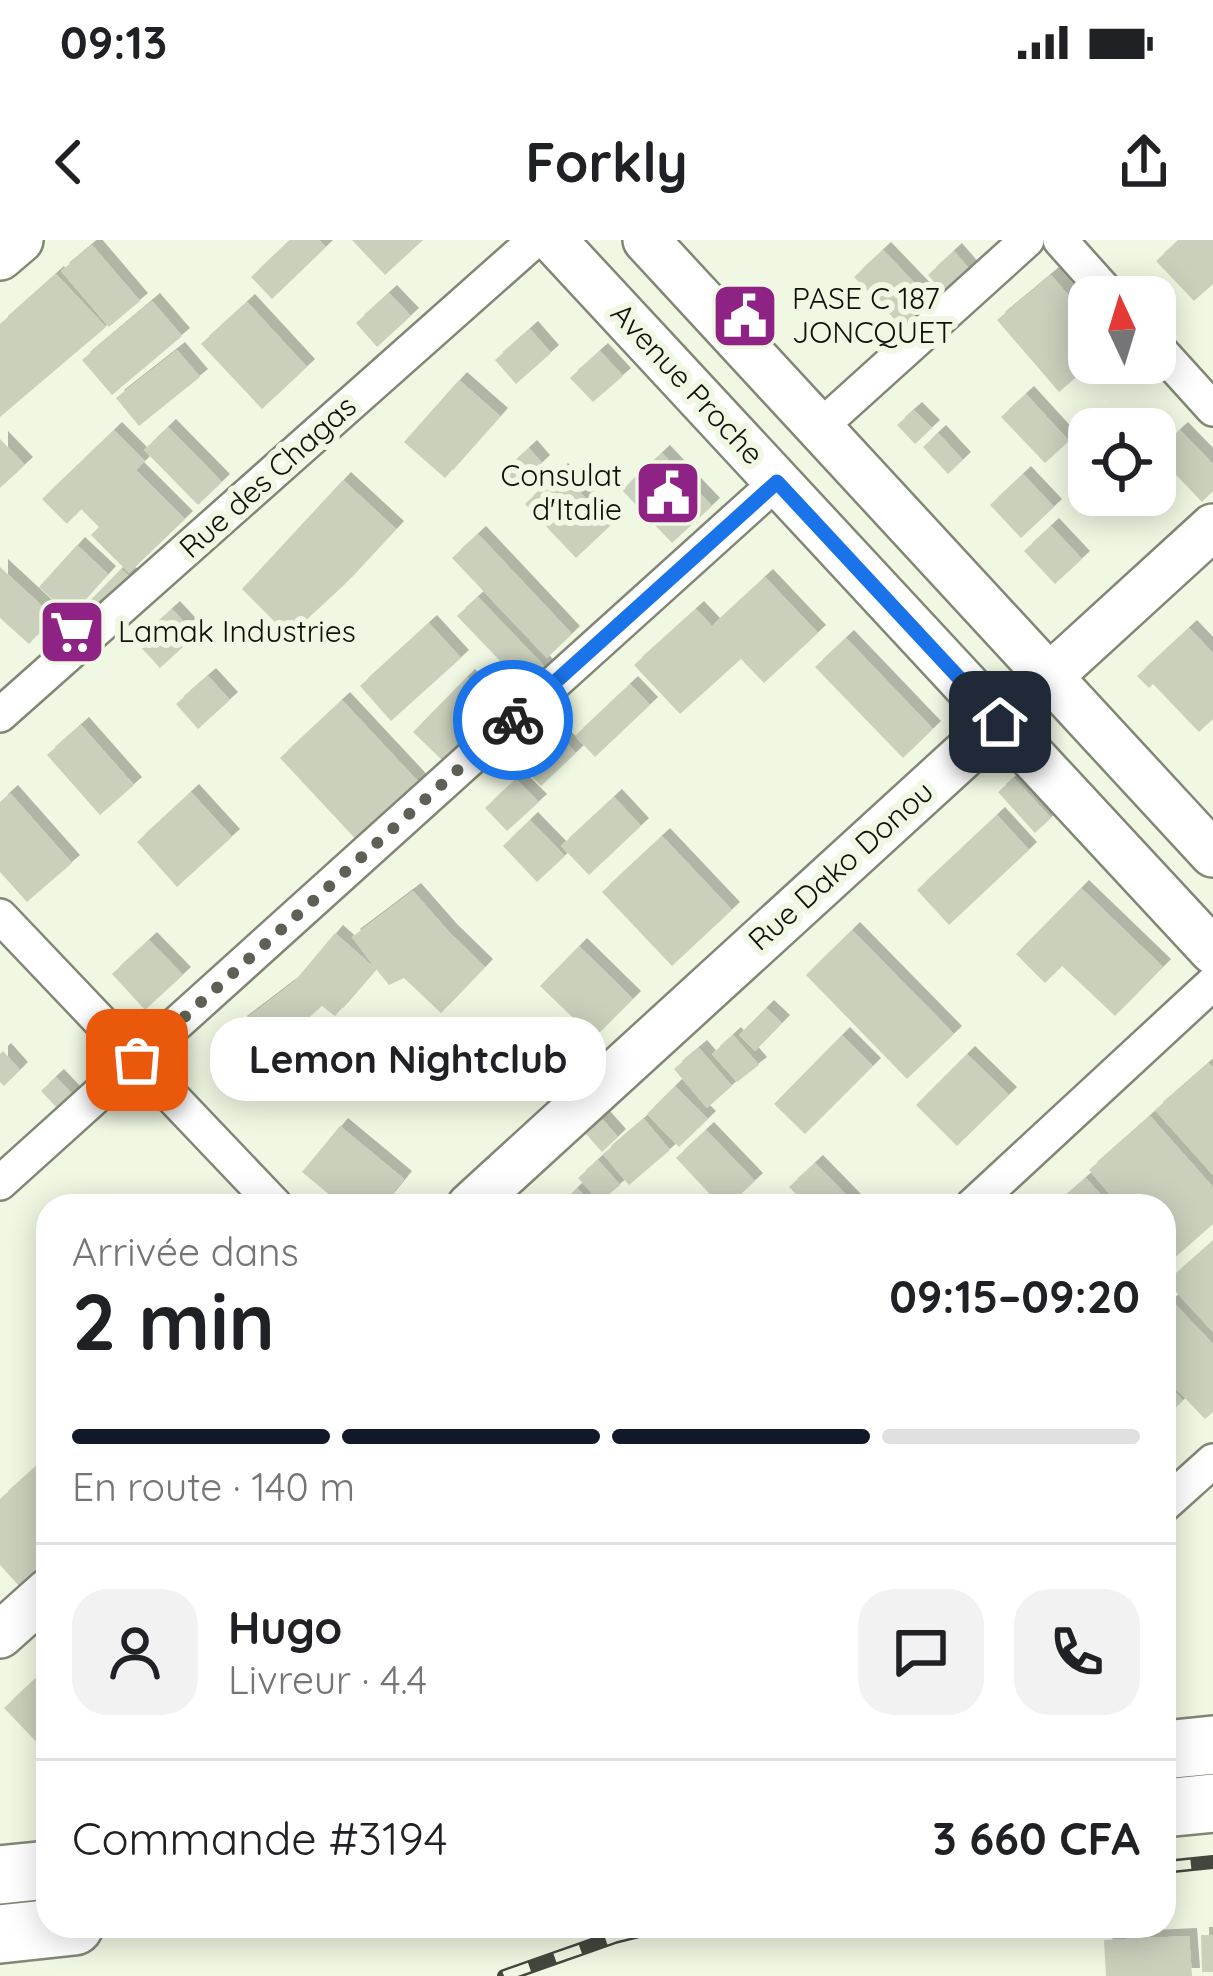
<!DOCTYPE html>
<html lang="fr">
<meta charset="utf-8">
<style>
:root{--surface:#fff;--page:#f2f2f2;--text:#202124;--muted:#757577;--line:#e0e0e0;--accent:#111827}
body{margin:0;font-family:Quicksand,sans-serif;background:var(--page);color:var(--text);height:100vh;display:flex;flex-direction:column;font-size:45px;white-space:nowrap}
*{box-sizing:border-box;margin:0}
p{font-size:39px;color:var(--muted)}
.icon{flex:none;width:66px;height:66px;fill:none;stroke:currentColor;stroke-width:2;stroke-linecap:round;stroke-linejoin:round}
.map{position:relative;flex:1;overflow:hidden}
.sheet{position:absolute;left:36px;top:954px;width:1140px;height:744px;display:flex;flex-direction:column;background:var(--surface);border-radius:36px;box-shadow:0 6px 30px #0003}
.sheet>*{flex:none}
.needle{width:78px;rotate:356deg}
.tools{position:absolute;left:1068px;top:36px;display:grid;gap:24px}
.tools a{display:grid;place-items:center;width:108px;height:108px;border-radius:24px;background:var(--surface);box-shadow:0 6px 30px #0003;font-size:60px}
.pin{position:absolute;display:grid;place-items:center;width:102px;height:102px;color:#fff;margin:-51px;border-radius:24px;box-shadow:0 6px 18px #0006}
.courier{position:absolute;display:grid;place-items:center;width:120px;height:120px;margin:-60px;border:9px solid #1a73e8;border-radius:50%;background:#fff;color:#222;box-shadow:0 3px 15px #0007}
.bubble{position:absolute;height:84px;border-radius:36px;background:var(--surface);box-shadow:0 6px 30px #0003;font-size:39px;font-weight:800;line-height:84px;text-align:center}
.head em{font-style:normal;font-weight:800}
.head div{display:flex;flex-direction:column-reverse}
.head{display:flex;align-items:center;justify-content:space-between;height:204px;padding:0 36px}
h1{font-size:78px;font-weight:800;line-height:90px}
.bar{display:grid;grid-template-columns:repeat(4,1fr);gap:18px 12px;align-content:center;height:144px;padding:0 36px}
.bar i{height:15px;border-radius:9px;background:var(--line)}
.bar .selected{background:var(--accent)}
.bar p{grid-column:span 4}
.line{display:flex;align-items:center;gap:30px;padding:0 36px;border-top:3px solid var(--line)}
.line div{flex:1}
.round{display:grid;place-items:center;flex:none;width:126px;height:126px;border-radius:36px;background:var(--page)}
.status{display:flex;justify-content:space-between;align-items:center;height:84px;padding:0 60px;background:var(--surface);direction:ltr}
.status svg{height:33px;fill:currentColor}
header{display:flex;justify-content:space-between;align-items:center;height:156px;padding:0 36px;background:var(--surface);font-size:54px;font-weight:800}
.map>svg:first-child{display:block}
</style>
<div class="status"><b>09:13</b><svg viewBox="0 0 49 12"><path d="M0 12V9h3v3zM5 12V6h3v6zM10 12V3h3v9zM15 12V0h3v12zM26 1h20v11H26zM47 4h2v5h-2z"/></svg></div>
<header><svg class="icon" aria-label="back" viewBox="0 0 24 24"><path d="M15 5l-7 7 7 7"/></svg>Forkly<svg class="icon" aria-label="share" viewBox="0 0 24 24"><path d="M12 15V3M7 8l5-5 5 5M5 13v7h14v-7"/></svg></header>
<div class="map">
<svg width="1213" height="1736" viewBox="0 0 1213 1736">
<defs>
<filter id="shadow"><feDropShadow dx="8" dy="-8" stdDeviation="0" flood-color="#0004"/></filter>
</defs>
<rect width="100%" height="100%" fill="#f0f7e2"/>
<g fill="#cad0bc" filter="url(#shadow)">
<polygon points="290,0 319,0 326,7 272,59 251,37"/>
<polygon points="352,0 423,0 385,35"/>
<polygon points="1179,0 1213,0 1213,44 1194,61 1156,21"/>
<polygon points="92,5 140,61 109,87 61,31"/>
<polygon points="883,10 932,61 903,88 854,37"/>
<polygon points="954,11 978,39 952,62 928,35"/>
<polygon points="56,34 106,87 0,177 0,84"/>
<polygon points="1051,35 1089,79 1089,123 1093,123 1059,152 997,80"/>
<polygon points="389,53 411,76 377,107 356,83"/>
<polygon points="152,61 182,96 112,155 82,120"/>
<polygon points="247,62 307,127 262,169 201,104"/>
<polygon points="530,89 551,113 516,144 495,120"/>
<polygon points="177,110 200,137 139,186 116,158"/>
<polygon points="600,111 623,136 593,162 570,138"/>
<polygon points="459,140 500,176 445,238 404,202"/>
<polygon points="1026,154 1069,201 1045,223 1001,177"/>
<polygon points="914,170 932,188 915,204 897,185"/>
<polygon points="168,187 222,242 198,265 144,210"/>
<polygon points="114,190 145,221 136,230 185,279 129,333 91,295 99,287 81,269 67,284 42,259"/>
<polygon points="1180,190 1213,224 1213,251 1202,262 1155,213"/>
<polygon points="938,193 963,220 948,234 923,207"/>
<polygon points="0,199 25,225 0,248"/>
<polygon points="529,208 542,223 517,247 503,232"/>
<polygon points="662,213 712,266 672,303 622,250"/>
<polygon points="560,231 611,285 576,318 525,264"/>
<polygon points="1023,234 1054,267 1021,298 990,265"/>
<polygon points="343,240 396,289 345,344 289,396 242,349"/>
<polygon points="1051,286 1082,319 1055,344 1024,311"/>
<polygon points="478,294 572,394 547,418 452,318"/>
<polygon points="77,305 108,334 70,376 39,347"/>
<polygon points="0,327 54,377 29,404 0,378"/>
<polygon points="121,329 141,347 97,392 77,374"/>
<polygon points="765,337 818,393 764,443 741,419 680,474 634,425 696,369 712,386"/>
<polygon points="478,357 545,427 524,446 457,376"/>
<polygon points="172,369 196,395 160,428 136,402"/>
<polygon points="429,383 461,418 391,481 360,446"/>
<polygon points="1189,388 1213,413 1213,479 1199,492 1153,444 1149,448 1137,436"/>
<polygon points="846,398 933,489 903,518 815,427"/>
<polygon points="208,436 230,460 198,489 176,464"/>
<polygon points="467,437 500,470 446,524 413,492"/>
<polygon points="630,444 650,465 595,517 575,496"/>
<polygon points="342,460 427,551 364,608 280,518"/>
<polygon points="545,480 576,513 541,546 510,514"/>
<polygon points="81,485 134,545 100,575 47,515"/>
<polygon points="1014,538 1051,578 1035,593 998,552"/>
<polygon points="516,539 539,562 507,591 485,568"/>
<polygon points="191,552 232,597 177,647 137,602"/>
<polygon points="10,553 72,623 27,662 0,632 0,562"/>
<polygon points="614,557 641,586 589,635 561,606"/>
<polygon points="997,575 1029,610 949,685 917,650"/>
<polygon points="530,580 565,616 537,642 503,606"/>
<polygon points="662,596 732,670 672,726 602,652"/>
<polygon points="1081,648 1163,727 1115,776 1062,726 1045,743 1016,714"/>
<polygon points="413,651 449,692 485,727 441,773 404,738 389,745 376,729 335,776 322,766 267,815 239,784 294,742 335,693 376,729 352,697"/>
<polygon points="852,690 954,794 907,839 806,735"/>
<polygon points="149,700 183,735 145,770 112,734"/>
<polygon points="579,706 633,759 594,798 540,746"/>
<polygon points="766,768 782,783 755,811 739,795"/>
<polygon points="733,795 759,825 737,842 712,814"/>
<polygon points="842,795 873,826 805,894 774,864"/>
<polygon points="699,808 732,846 707,868 674,829"/>
<polygon points="3,811 20,830 4,846 0,842 0,814"/>
<polygon points="967,814 1009,855 957,906 916,865"/>
<polygon points="1209,823 1213,827 1213,935 1155,870"/>
<polygon points="56,837 74,856 59,870 41,851"/>
<polygon points="675,846 708,879 679,907 647,874"/>
<polygon points="595,871 618,897 602,912 579,886"/>
<polygon points="1150,876 1213,947 1213,984 1170,1022 1164,1016 1164,966 1120,966 1089,930"/>
<polygon points="644,879 670,910 629,945 603,914"/>
<polygon points="340,886 404,939 382,966 343,966 302,932"/>
<polygon points="706,890 755,941 728,966 721,966 676,918"/>
<polygon points="598,920 620,945 600,962 578,938"/>
<polygon points="815,923 853,962 849,966 808,966 789,947"/>
<polygon points="1086,938 1111,966 1054,966"/>
<polygon points="577,948 595,966 559,966"/>
<polygon points="1213,1001 1213,1092 1167,1042"/>
<polygon points="1172,1061 1213,1104 1213,1172 1205,1179 1164,1136 1164,1068"/>
<polygon points="1164,1140 1183,1161 1164,1178"/>
<polygon points="48,1216 48,1321 20,1347 0,1325 0,1259"/>
<polygon points="48,1427 48,1514 4,1468"/>
<polygon points="1201,1695 1213,1695 1213,1732 1202,1732"/>
<polygon points="1189,1696 1192,1736 1106,1736 1104,1700"/>
</g>
<g fill="none" stroke-linecap="round" stroke-linejoin="round">
<g stroke="#818774" stroke-width="38">
<g id="street">
<polyline points="1060,0 1111,57"/>
<polyline points="1155,105 1213,169"/>
<polyline points="819,188 1027,0"/>
<polyline points="0,475 535,0"/>
<polyline points="0,676 276,966"/>
<polyline points="0,943 777,242"/>
<polyline points="972,966 1213,743"/>
<polyline points="1164,1265 1213,1221"/>
</g>
</g>
<g stroke="#818774" stroke-width="50">
<g id="secondary">
<polyline points="553,0 1213,711"/>
<polyline points="646,0 1213,614"/>
<polyline points="0,17 20,0"/>
<polyline points="470,966 1213,287"/>
<polyline points="0,1395 48,1352"/>
</g>
</g>
<g stroke="#818774" stroke-width="62">
<g id="highway">
<polyline points="1164,1510 1213,1505"/>
<polyline points="1164,1568 1213,1563"/>
<polyline points="0,1635 48,1630"/>
<polyline points="0,1694 74,1686"/>
</g>
</g>
<use href="#street" stroke="#fff" stroke-width="33"/>
<use href="#secondary" stroke="#fff" stroke-width="45"/>
<use href="#highway" stroke="#fff" stroke-width="57"/>
<g stroke="#44473d" stroke-width="14">
<g id="rail">
<polyline points="1164,1627 1213,1622"/>
<polyline points="504,1736 615,1697 659,1686"/>
</g>
</g>
<use href="#rail" stroke="#f0f7e2" stroke-width="9" stroke-dasharray="27" stroke-linecap="butt"/>
</g>
<g fill="none" stroke-linecap="round" stroke-linejoin="round">
<polyline stroke="#5d6155" stroke-width="12" stroke-dasharray="0 21.6" points="137,820 513,480"/>
<polyline stroke="#1a73e8" stroke-width="15" points="513,480 777,242 1000,482"/>
</g>
<defs>
<g id="civic-square" transform="scale(3.45)"><rect x="-9" y="-9" width="18" height="18" rx="4" fill="#8e2285" stroke="#f0f7e2"/><path d="M-.6-6.5H3V-4.5H.6V-3L4-1V1h2V6H-6V1h2V-1L-.6-3ZM-1.2 2.5V6h2.4V2.5Z" fill="#fff"/></g>
<g id="supermarket-square" transform="scale(3.45)"><rect x="-9" y="-9" width="18" height="18" rx="4" fill="#8e2285" stroke="#f0f7e2"/><path d="M-6-5.5h2.5l.6 2H6L4.5 2H-2.5L-4.4-4H-6ZM-1.5 3.2a1.3 1.3 0 1 0 .1 0ZM3 3.2a1.3 1.3 0 1 0 .1 0Z" fill="#fff"/></g>
</defs>
<g fill-rule="evenodd">
<use href="#civic-square" x="745" y="76"/>
<use href="#civic-square" x="668" y="253"/>
<use href="#supermarket-square" x="72" y="392"/>
</g>
<g text-anchor="middle" stroke-width="12" stroke-linejoin="round" paint-order="stroke">
<g font-size="30" fill="#0e1009" stroke="#f0f7e2" text-anchor="start">
<text x="792" y="69">PASE C 187<tspan x="792" dy="34">JONCQUET</tspan></text>
<text x="622" y="246" text-anchor="end">Consulat<tspan x="622" dy="34">d'Italie</tspan></text>
<text x="118" y="402">Lamak Industries</text>
</g>
<g font-size="30" fill="#0e1009" stroke="#f0f7e2">
<text transform="translate(687 144) rotate(47)" y="10">Avenue Proche</text>
<text transform="translate(268 237) rotate(-42)" y="10">Rue des Chagas</text>
<text transform="translate(841 626) rotate(-42)" y="10">Rue Dako Donou</text>
</g>
</g>
</svg>
<div class="tools">
<a><svg class="needle" viewBox="-14 -14 28 28"><path d="M0-13l5 13h-10z" fill="#e53935"/><path d="M0 13l5-13h-10z" fill="#757577"/></svg></a>
<a><svg class="icon" aria-label="locate" viewBox="0 0 24 24"><circle cx="12" cy="12" r="6"/><path d="M12 2v4M12 18v4M2 12h4M18 12h4"/></svg></a>
</div>
<div class="pin" style="left:137px;top:820px;background:#ea580c"><svg class="icon" aria-label="bag" viewBox="0 0 24 24"><path d="M5 8h14l-1 12H6zM9 8a3 3 0 0 1 6 0"/></svg></div>
<div class="pin" style="left:1000px;top:482px;background:#1f2937"><svg class="icon" aria-label="home" viewBox="0 0 24 24"><path d="M3 11l9-7 9 7M6 9v11h12V9"/></svg></div>
<div class="courier" style="left:513px;top:480px"><svg class="icon" aria-label="bike" viewBox="0 0 24 24"><circle cx="6" cy="16" r="4"/><circle cx="18" cy="16" r="4"/><path d="M6 16l4-8h5l3 8M10 8l3 8H6M13 5h3"/></svg></div>
<div class="bubble" style="left:210px;top:777px;width:396px">Lemon Nightclub</div>
<section class="sheet">
<div class="head"><div><h1>2 min</h1><p>Arrivée dans</p></div><em>09:15–09:20</em></div>
<div class="bar"><i class="selected"></i><i class="selected"></i><i class="selected"></i><i></i><p>En route · 140 m</p></div>
<div class="line" style="height:216px"><a class="round"><svg class="icon" aria-label="person" viewBox="0 0 24 24"><circle cx="12" cy="8" r="4"/><path d="M4 21q1-7 8-7t8 7"/></svg></a><div><b>Hugo</b><p>Livreur · 4.4</p></div><a class="round"><svg class="icon" aria-label="chat" viewBox="0 0 24 24"><path d="M4 5h16v11H9l-5 4z"/></svg></a><a class="round"><svg class="icon" aria-label="phone" viewBox="0 0 24 24"><path d="M5 4h4l2 5-3 2q2 4 5 5l2-3 5 2v4C11 20 4 13 5 4z"/></svg></a></div>
<div class="line" style="height:156px"><div>Commande #3194</div><b>3 660 CFA</b></div>
</section>
</div>
